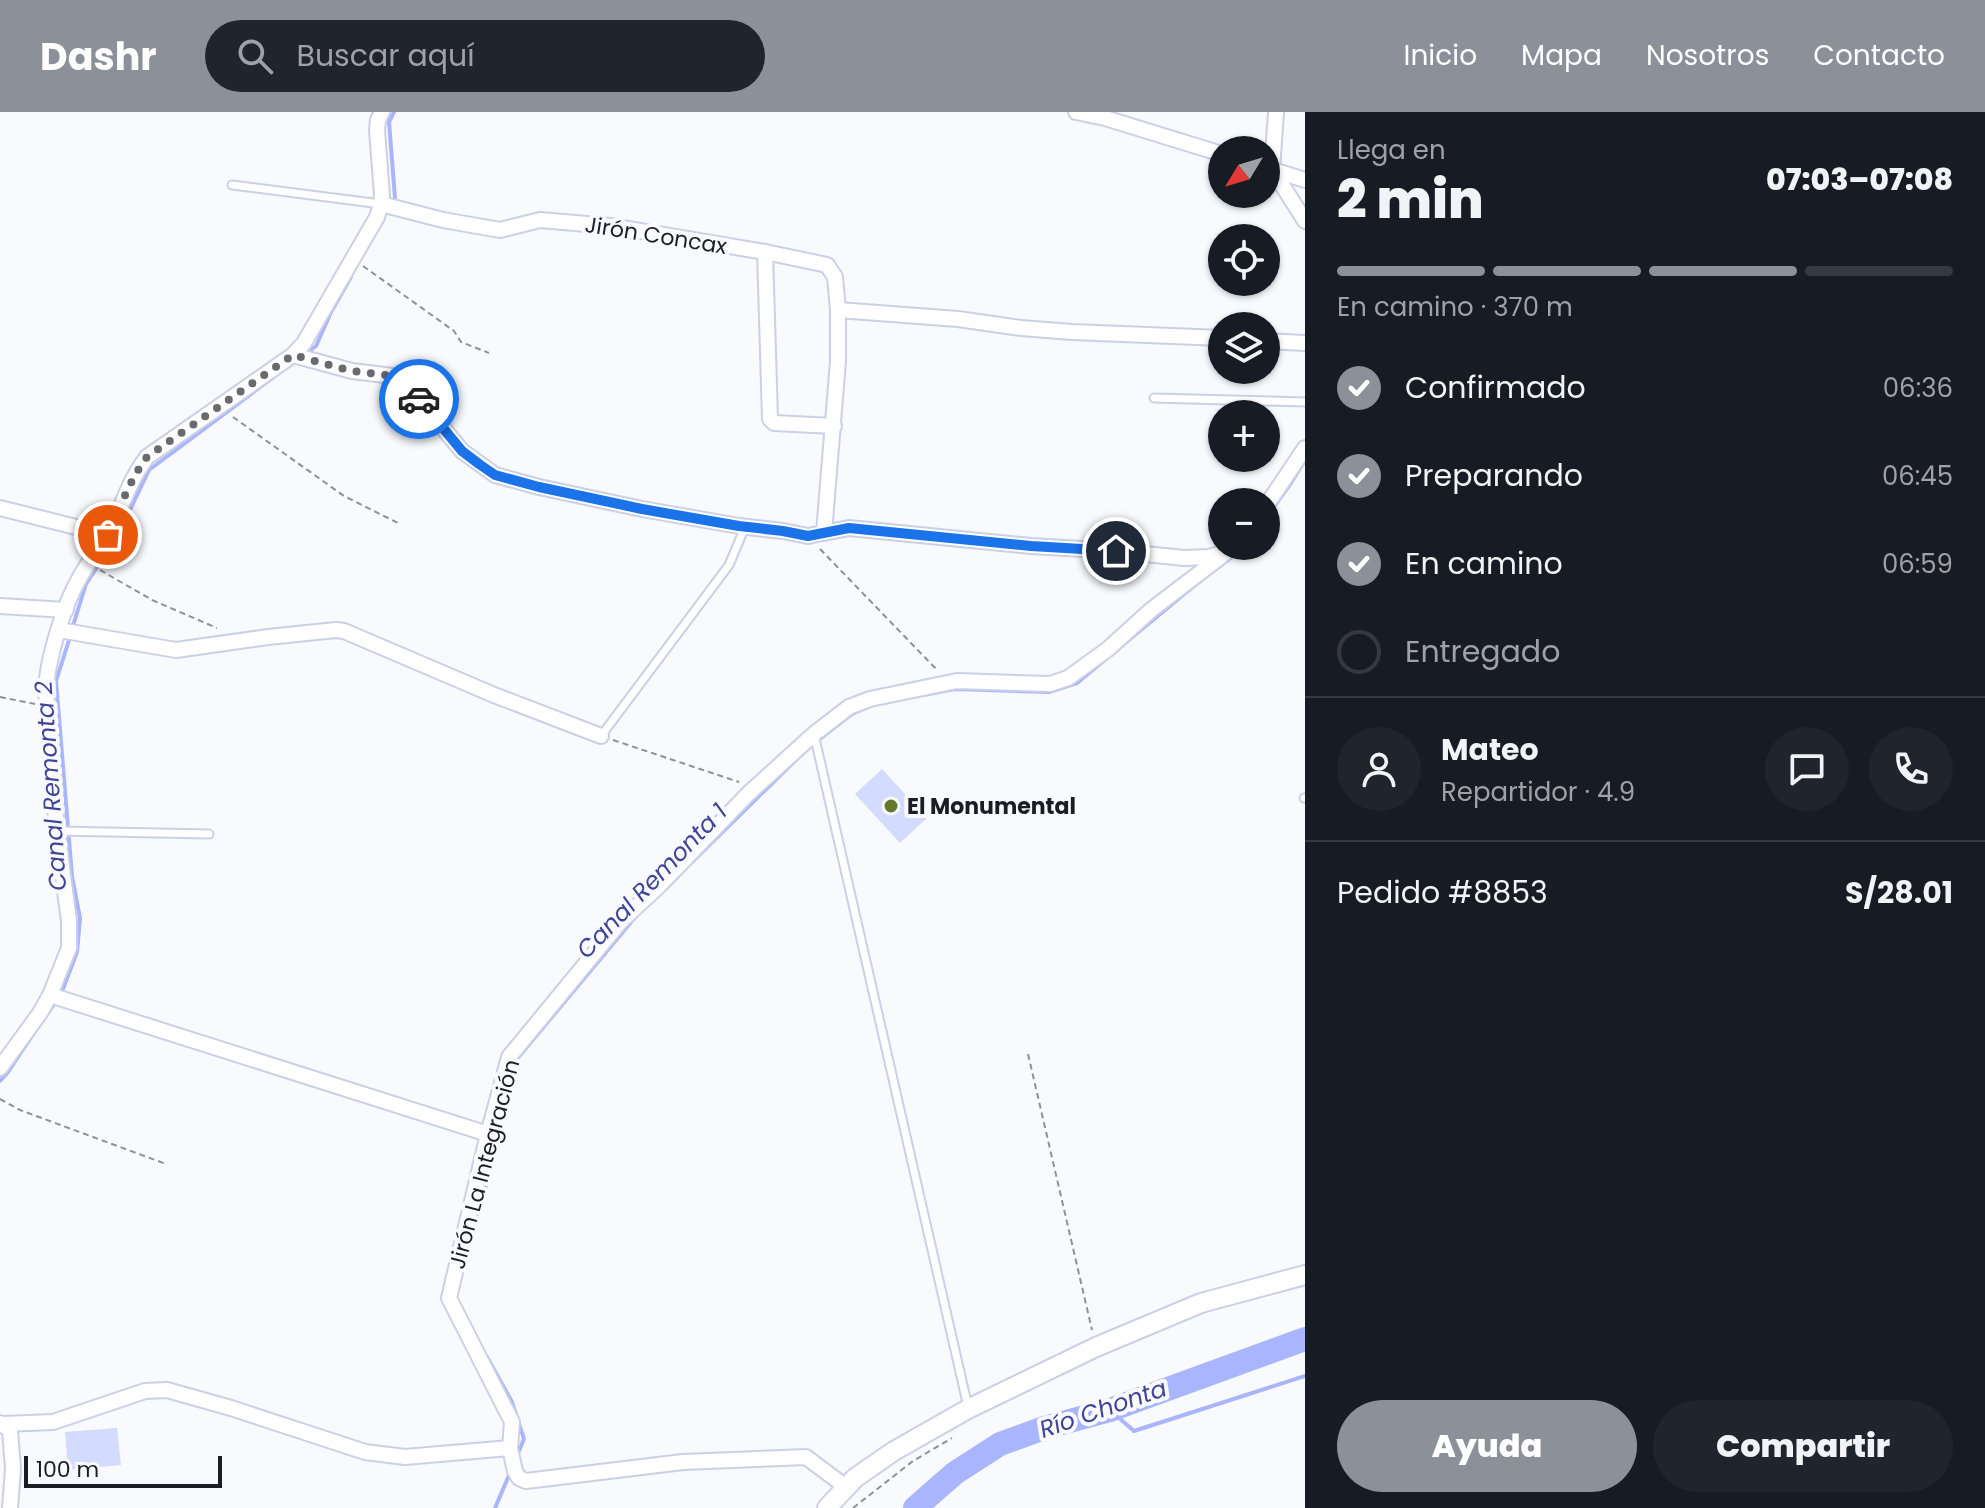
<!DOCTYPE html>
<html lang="es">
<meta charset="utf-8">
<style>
:root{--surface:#171b24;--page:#20242c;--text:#f1f3f6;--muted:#9ea1a6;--line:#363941;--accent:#8c9099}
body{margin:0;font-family:Poppins,sans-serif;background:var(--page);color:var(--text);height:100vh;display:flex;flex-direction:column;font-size:30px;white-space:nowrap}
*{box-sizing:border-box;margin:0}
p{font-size:26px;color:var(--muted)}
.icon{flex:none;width:44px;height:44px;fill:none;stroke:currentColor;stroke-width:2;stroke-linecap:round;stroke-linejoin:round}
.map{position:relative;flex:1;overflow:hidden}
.side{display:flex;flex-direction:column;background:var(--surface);width:680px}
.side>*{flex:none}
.needle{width:52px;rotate:232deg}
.buttons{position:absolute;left:1208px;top:24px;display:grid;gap:16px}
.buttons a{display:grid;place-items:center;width:72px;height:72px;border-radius:50%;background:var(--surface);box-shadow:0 2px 6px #0004;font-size:40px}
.scale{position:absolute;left:24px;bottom:20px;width:198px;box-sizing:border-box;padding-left:8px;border:4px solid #1c1d24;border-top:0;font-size:22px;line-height:28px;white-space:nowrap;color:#1c1d24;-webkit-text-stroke:6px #f9fafe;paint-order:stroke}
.pin{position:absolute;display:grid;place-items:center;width:68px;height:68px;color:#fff;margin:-34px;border:4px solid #fff;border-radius:50%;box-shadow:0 2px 8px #0007}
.courier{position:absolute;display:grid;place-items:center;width:80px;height:80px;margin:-40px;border:6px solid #1a73e8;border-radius:50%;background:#fff;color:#222;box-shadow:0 2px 10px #0007}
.head em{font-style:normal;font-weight:800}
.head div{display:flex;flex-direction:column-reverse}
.head{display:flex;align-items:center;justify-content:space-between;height:136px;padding:0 32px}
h1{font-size:52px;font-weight:800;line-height:60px}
.bar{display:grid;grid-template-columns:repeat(4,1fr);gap:12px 8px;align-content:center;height:96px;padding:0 32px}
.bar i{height:10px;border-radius:6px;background:var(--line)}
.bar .on{background:var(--accent)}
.bar p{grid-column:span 4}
.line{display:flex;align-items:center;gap:20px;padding:0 32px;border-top:2px solid var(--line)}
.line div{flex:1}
.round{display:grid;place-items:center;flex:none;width:84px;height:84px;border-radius:42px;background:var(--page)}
ol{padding:0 32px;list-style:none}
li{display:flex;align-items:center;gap:24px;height:88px}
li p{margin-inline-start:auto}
li .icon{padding:8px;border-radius:50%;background:var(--accent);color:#fff;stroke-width:4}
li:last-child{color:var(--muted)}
li i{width:44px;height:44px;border:4px solid var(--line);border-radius:50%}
.primary-button{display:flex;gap:16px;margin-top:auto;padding:16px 32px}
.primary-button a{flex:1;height:92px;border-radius:48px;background:var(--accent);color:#fff;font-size:32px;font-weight:800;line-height:92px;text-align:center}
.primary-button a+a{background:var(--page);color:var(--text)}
header{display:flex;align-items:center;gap:48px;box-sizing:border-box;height:112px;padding:0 40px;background:var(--accent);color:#fff}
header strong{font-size:38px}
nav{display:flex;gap:44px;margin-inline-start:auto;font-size:28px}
.search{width:560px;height:72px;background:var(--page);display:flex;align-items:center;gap:20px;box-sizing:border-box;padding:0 28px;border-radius:44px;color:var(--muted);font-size:30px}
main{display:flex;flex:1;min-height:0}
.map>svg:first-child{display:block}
</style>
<header>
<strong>Dashr</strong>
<div class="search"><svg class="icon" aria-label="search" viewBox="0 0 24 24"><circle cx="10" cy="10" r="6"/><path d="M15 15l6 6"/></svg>Buscar aquí</div>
<nav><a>Inicio</a><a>Mapa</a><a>Nosotros</a><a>Contacto</a></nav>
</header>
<main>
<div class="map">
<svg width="1305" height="1396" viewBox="0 0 1305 1396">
<rect width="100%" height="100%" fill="#f9fafe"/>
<g fill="#d3dbfe">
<polygon points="882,657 927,706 900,731 855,682"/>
<polygon points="117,1316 121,1353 68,1358 65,1320"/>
</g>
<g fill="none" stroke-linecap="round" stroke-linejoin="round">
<g stroke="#a9b5fd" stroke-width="4">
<polyline points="392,91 395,86 389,10 394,0"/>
<polyline points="305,242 316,234 331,200 351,165"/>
<polyline points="1266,406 1291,371 1305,348"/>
<polyline points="1231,444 1243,434"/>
<polyline points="72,517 86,472 118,423 149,358 279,261"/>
<polyline points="912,585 955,577 1049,580 1077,571 1206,464"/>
<polyline points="816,630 852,602 875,592"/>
<polyline points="692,750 806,638"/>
<polyline points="61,882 77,840 80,806 72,764 56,569 70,525"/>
<polyline points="45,905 56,889"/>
<polyline points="0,969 8,960 40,912"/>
<polyline points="471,1121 488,1068 516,948 637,803"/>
<polyline points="487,1245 512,1290 524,1327 516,1346"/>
<polyline points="1110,1298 1134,1319 1305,1264"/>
<polyline points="495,1396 510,1361"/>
</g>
<polyline stroke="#a9b5fd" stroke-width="24" points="915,1396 955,1361 1000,1332 1044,1316 1110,1298 1305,1227"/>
<g stroke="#ccd0e4" stroke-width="11">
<g id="lane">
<polyline points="232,73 381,92"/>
<polyline points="1154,286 1305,290"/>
<polyline points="814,622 968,1295"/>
<polyline points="601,624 729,453 745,415"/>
<polyline points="1304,686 1305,686"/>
<polyline points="57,719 209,722"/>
</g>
</g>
<g stroke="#ccd0e4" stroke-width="18">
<g id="street">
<polyline points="1076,0 1105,6 1222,42"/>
<polyline points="1276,0 1272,57 1305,109"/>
<polyline points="1270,57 1305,68"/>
<polyline points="381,92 443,108 500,118 540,108 610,114 765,140 770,307 774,311 834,314"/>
<polyline points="765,140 827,153 835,165 838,198 838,249 824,421"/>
<polyline points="838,198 958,207 1021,216 1072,220 1222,226"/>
<polyline points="1266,229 1305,231"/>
<polyline points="293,243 352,259 393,264 406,271 462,339 495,363 539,375 642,397 739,414 783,419 808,424 849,416 1031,434 1116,439 1184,446 1209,445 1219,442"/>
<polyline points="1266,394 1305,336"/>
<polyline points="0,396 108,423"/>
<polyline points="0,494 66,498"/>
<polyline points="59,518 176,538 268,525 336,518 344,519 494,583 601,624"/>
<polyline points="50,883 488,1022"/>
<path d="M0 956 40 901 50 883 69 836V809L57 719 46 579C47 548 64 492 80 465 88 450 99 438 107 423 123 396 127 371 147 345L293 243 304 231 377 105 381 92 382 83 377 18 378 8 382 0"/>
<polyline points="0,1311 10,1318 13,1357 10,1396"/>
<polyline points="3,1312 53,1310 145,1279 167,1278 231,1296 365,1340 405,1345 510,1336"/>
<polyline points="846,1375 806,1345 683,1350 526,1369 519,1366 515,1359 510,1336 512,1310 449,1186 488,1022 509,945 620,810 661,772 749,681 814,622 849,595 870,587 957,569 1050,572 1068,566 1108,537 1151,498 1227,440"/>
</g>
</g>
<g stroke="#ccd0e4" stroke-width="22">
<polyline id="secondary" points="827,1396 855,1366 894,1339 968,1297 1096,1235 1201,1191 1305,1163"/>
</g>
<g stroke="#909196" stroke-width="2" stroke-dasharray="6 4" stroke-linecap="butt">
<polyline points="363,154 454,219 461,230 489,241"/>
<polyline points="233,305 344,384 398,411"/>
<polyline points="820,437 938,559"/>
<polyline points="100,458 152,488 217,516"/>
<polyline points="0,585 35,592"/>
<polyline points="613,628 739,670"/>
<polyline points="1028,942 1092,1218"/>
<polyline points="0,987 20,998 166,1052"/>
<polyline points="853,1396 913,1349 952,1326"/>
</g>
<use href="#lane" stroke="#fff" stroke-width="7"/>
<use href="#street" stroke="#fff" stroke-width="14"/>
<use href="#secondary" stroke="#fff" stroke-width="18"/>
</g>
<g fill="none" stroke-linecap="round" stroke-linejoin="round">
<path stroke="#696a70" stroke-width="8" stroke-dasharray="0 14.4" d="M108 423C120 396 129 369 147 345L293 243 352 259 393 264 406 271 419 287"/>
<polyline stroke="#1a73e8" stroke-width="10" points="419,287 462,339 479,352 495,363 539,375 642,397 739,414 783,419 808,424 849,416 1031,434 1116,439"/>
</g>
<circle fill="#637a2c" stroke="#f9fafe" stroke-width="3" cx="891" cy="694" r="8"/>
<g text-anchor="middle" stroke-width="8" stroke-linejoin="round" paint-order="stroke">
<g font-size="22" fill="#1c1d24" stroke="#f9fafe">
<text transform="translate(656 123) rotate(9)" y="8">Jirón Concax</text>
<text transform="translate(484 1052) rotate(-75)" y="8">Jirón La Integración</text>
</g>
<g font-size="22" font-weight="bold" fill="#1c1d24" stroke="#f9fafe" text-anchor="start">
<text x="907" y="702">El Monumental</text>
</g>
<g font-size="24" font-style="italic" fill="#3f4496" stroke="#f9fafe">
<text transform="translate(51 674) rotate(-94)" y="8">Canal Remonta 2</text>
<text transform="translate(652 769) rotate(-46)" y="8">Canal Remonta 1</text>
<text transform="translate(1103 1297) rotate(-19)" y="8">Río Chonta</text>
</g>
</g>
</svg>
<div class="buttons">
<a><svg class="needle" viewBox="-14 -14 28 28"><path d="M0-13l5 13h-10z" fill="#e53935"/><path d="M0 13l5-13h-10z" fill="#9ea1a6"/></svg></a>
<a><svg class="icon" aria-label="locate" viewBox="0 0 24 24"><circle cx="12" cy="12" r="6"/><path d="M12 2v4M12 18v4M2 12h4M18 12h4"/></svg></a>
<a><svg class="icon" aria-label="layers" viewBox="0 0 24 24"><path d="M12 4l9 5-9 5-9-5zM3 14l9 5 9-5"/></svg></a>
<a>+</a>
<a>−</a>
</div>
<div class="scale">100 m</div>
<div class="pin" style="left:108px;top:423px;background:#ea580c"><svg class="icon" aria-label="bag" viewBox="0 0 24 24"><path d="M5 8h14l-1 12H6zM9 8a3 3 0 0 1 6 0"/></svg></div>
<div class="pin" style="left:1116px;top:439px;background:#1f2937"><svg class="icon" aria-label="home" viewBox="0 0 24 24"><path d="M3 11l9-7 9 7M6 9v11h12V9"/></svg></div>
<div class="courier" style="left:419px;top:287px"><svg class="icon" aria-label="car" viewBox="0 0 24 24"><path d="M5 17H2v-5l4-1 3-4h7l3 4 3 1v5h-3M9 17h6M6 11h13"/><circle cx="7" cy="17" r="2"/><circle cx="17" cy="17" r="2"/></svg></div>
</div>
<section class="side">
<div class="head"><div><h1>2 min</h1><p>Llega en</p></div><em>07:03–07:08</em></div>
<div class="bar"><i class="on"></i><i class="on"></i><i class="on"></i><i></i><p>En camino · 370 m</p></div>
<ol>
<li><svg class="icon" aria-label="check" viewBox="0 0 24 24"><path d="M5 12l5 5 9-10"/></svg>Confirmado<p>06:36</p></li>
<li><svg class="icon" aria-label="check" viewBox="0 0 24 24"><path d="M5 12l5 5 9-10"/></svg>Preparando<p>06:45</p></li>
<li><svg class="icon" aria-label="check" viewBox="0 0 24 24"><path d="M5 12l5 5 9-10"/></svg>En camino<p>06:59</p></li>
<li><i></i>Entregado</li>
</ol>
<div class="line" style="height:144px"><a class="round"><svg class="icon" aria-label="person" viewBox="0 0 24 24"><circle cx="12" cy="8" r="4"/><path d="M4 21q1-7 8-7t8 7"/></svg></a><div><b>Mateo</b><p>Repartidor · 4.9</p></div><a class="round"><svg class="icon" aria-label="chat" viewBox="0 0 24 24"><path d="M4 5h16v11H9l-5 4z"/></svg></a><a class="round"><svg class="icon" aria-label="phone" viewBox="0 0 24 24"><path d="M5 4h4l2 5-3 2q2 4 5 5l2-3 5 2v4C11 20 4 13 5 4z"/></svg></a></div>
<div class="line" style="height:104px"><div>Pedido #8853</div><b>S/28.01</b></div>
<div class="primary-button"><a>Ayuda</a><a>Compartir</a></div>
</section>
</main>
